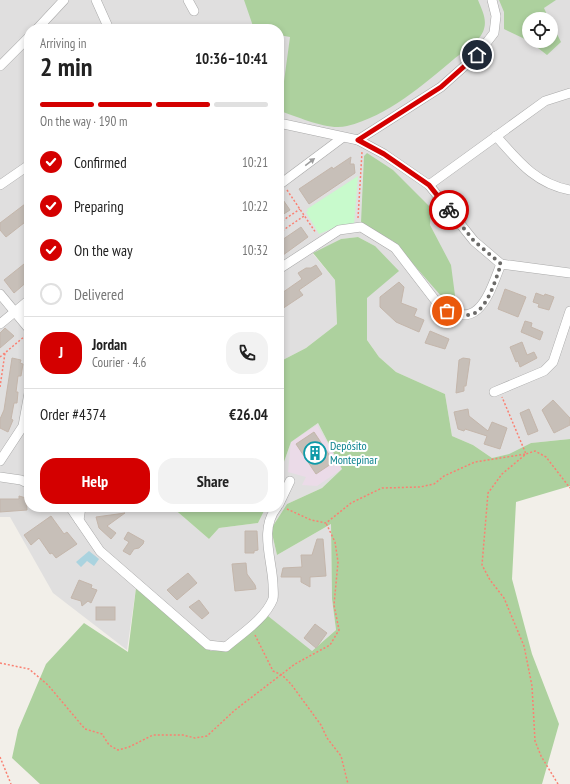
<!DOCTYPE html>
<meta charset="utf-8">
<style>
:root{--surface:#fff;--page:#f2f2f2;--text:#222;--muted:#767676;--line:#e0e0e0;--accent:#d40000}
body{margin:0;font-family:"PT Sans Narrow",sans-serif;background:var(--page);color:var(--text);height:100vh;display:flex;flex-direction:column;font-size:15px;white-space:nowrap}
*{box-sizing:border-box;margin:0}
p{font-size:13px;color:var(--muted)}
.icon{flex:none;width:22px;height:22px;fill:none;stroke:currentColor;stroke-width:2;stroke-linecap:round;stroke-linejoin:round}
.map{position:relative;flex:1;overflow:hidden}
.panel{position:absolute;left:24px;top:24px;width:260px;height:488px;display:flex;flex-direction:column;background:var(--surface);border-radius:16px;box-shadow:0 2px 6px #0003}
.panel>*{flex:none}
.fabs{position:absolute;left:522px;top:12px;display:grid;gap:8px}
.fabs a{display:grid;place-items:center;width:36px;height:36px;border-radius:50%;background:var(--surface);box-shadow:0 2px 6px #0003;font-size:20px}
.pin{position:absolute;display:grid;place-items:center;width:34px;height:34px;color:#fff;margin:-17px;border:2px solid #fff;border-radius:50%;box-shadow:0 1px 4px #0007}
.courier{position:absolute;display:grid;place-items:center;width:40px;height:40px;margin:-20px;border:3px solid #d40000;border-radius:50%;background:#fff;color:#222;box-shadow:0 1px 5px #0007}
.summary em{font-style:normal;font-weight:600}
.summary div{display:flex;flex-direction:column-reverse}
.summary{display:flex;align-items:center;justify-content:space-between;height:68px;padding:0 16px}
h1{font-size:26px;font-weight:600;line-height:30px}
.bar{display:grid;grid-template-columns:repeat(4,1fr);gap:6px 4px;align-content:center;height:48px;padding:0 16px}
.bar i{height:5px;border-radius:3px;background:var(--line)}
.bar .selected{background:var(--accent)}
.bar p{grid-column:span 4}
.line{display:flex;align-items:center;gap:10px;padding:0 16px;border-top:1px solid var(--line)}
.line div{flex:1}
.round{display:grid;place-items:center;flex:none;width:42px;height:42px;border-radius:16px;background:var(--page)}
ol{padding:0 16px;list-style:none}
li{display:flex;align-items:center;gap:12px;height:44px}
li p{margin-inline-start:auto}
li .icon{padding:4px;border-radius:50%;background:var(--accent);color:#fff;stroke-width:4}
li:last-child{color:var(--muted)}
li i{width:22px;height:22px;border:2px solid var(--line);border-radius:50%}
.action{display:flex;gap:8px;margin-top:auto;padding:8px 16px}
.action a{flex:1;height:46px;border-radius:16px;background:var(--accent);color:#fff;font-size:16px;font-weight:600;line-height:46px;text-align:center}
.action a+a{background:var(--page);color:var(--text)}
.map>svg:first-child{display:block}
</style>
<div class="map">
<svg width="570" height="784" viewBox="0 0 570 784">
<rect width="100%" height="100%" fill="#f2efe9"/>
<path fill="#e0dfdf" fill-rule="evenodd" d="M0 0H570V439L531 443 509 454 492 458 473 445 452 436 445 394 396 372 379 357 367 340V298L375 246 358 237 341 239 313 254 335 280 337 324 306 348 279 362V29H29V507H172L209 539 219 528 258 523 266 507H279V476L291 442 318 423 342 469 322 488 287 504 271 529 277 555 331 524 332 599 336 630 312 651 229 649 211 651 136 588 127 650 53 593 10 517H0ZM529 19H551V41H529Z"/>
<polygon fill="#ebdbe8" points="317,425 342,469 317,486 302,485 306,477 288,472 291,442"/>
<g fill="#add19e">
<path d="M244 0H478C482 10 487 19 484 29 480 42 464 51 454 59 423 85 388 116 347 126 328 131 299 117 280 111L290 37 279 35V29H254Z"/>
<polygon points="499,0 556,0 544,8 549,19 529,19 529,41 504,29 504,12"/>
<polygon points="551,22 561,42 547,55 529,41 551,41"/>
<polygon points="367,153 393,170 431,208 430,225 451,265 456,303 449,304 442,297 393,241 361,223 364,156"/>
<polygon points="358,237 375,246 399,271 367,298 367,340 379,357 396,372 445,394 452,436 473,445 492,458 509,454 531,443 570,439 570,486 516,502 512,579 532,654 559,724 542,784 40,784 12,758 18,730 46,664 84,623 128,652 136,588 211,651 230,649 268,616 312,651 336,630 332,599 331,524 277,555 271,529 287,504 322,488 342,469 318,423 291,442 279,476 279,362 306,348 337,324 335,280 313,253 341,239"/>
<polygon points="172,507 266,507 258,523 219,528 209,539"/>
</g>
<polygon fill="#c8facc" points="358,176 354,225 341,225 319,234 306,212 308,211 307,209"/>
<polygon fill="#aad3df" points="89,551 99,559 94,566 87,561 81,567 76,562"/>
<g fill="#c7bfb8" stroke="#c4b6ab">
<polygon points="351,157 350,164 354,164 355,173 309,204 299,189 332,167 333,169"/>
<polygon points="279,194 290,210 279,217"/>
<polygon points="29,201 29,219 6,237 0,230 0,223"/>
<polygon points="301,227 308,237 279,258 279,242"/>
<polygon points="29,260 29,280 14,293 4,280"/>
<polygon points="316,265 322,274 299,290 303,295 279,311 279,295 302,279 298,273 306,268 311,268"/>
<polygon points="399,282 404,287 401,303 417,309 414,316 424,320 419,332 396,322 380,307 380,297"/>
<polygon points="505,289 526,297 518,317 498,309"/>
<polygon points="536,293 544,296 545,294 554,297 549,310 538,307 539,304 533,302"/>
<polygon points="525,321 532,323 531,327 543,332 540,340 521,332"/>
<polygon points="5,328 14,336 0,348 0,333"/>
<polygon points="430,331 449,339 445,349 425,343"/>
<polygon points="522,342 527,355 534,352 537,358 520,367 518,361 516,362 510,347"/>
<polygon points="12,358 21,360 20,363 23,364 21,376 18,376 16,392 18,392 17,403 14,403 11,419 13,420 8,432 0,428 0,419 4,410"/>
<polygon points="463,358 470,359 466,386 464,386 464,391 456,393 459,360"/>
<polygon points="553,400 570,418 570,425 554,433 542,410"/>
<polygon points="468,409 469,416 488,431 492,422 507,428 500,449 484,444 487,436 465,429 464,431 458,429 454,412"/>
<polygon points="529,409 538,431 528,435 520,413"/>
<polygon points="314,432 334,462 316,474 296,444"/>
<polygon points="19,496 26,498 27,510 0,512 0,499 19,499"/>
<polygon points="125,513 107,526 116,533 111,539 99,528 96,517"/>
<polygon points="51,516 64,534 67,532 77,544 56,558 52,553 50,554 39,538 31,545 24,535"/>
<polygon points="245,531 257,531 258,550 254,551 254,553 245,553"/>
<polygon points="128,532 144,541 143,544 139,548 134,549 130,555 123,551 129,542 124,539"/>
<polygon points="317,539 323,539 326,576 310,577 310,587 301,582 301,577 281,577 283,568 302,567 301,555 312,555"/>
<polygon points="246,563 247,574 255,585 256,589 235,591 232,564"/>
<polygon points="188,573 197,583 177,600 167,590"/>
<polygon points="79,580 92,585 91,588 97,590 91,603 88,601 82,606 81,601 71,598"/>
<polygon points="199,600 209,613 202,619 189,607"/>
<rect x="96" y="607" width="19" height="13"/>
<polygon points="315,624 327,633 316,648 304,638"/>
</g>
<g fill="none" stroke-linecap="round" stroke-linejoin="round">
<g stroke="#a9a9a9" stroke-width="10">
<g id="minor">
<polyline points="96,0 109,29"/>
<polyline points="188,0 194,11"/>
<polyline points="37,29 64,0"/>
<polyline points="0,66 29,37"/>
<polyline points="279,123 358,140 384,154 429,185 474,241 501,264 570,273"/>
<path d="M496 136C518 161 536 184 570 190"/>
<polyline points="358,140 441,87 477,55 494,33 496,16 492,0"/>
<polyline points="0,185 29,165"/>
<polyline points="279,185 342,138"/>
<polyline points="429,185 545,101 570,93"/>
<path d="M279 269 339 230 361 227 395 248 438 304C478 335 489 294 501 264"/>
<polyline points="0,294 29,329"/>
<polyline points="15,312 29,314"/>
<polyline points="0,324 29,300"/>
<polyline points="494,392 544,371 553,362 570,311"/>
<polyline points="0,461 23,426 29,393"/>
<polyline points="0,477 21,480 29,484"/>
<polyline points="279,504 290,481"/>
<path d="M70 507 100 551 208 645 226 647C241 634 265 619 273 599 274 595 273 589 273 584 272 559 259 529 277 507"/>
<polyline points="79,520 81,507"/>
</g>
</g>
<g stroke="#fa8072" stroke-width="1.5" stroke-dasharray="2 2" stroke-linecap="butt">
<polyline points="287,190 316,233"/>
<polyline points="358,218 362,152"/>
<polyline points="279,223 300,209"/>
<polyline points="279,233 304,216"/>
<polyline points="0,357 25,336"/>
<polyline points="0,387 5,353"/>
<polyline points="287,509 311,520 326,523 351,503 382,488 420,487 434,484 444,476 475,462 526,454 502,397"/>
<polyline points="255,635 273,671 282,675 291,684 321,725 327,738 341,756 348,784"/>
<polyline points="0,663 29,669 48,685 85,729 102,734 109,745 118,750 129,747 153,735 183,735 195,738 207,736 235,710 295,664 330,645 339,630 334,605 338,562 335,542 326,523"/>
<polyline points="0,757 11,784"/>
<polyline points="558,784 541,756 535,741 532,686 524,646 504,598 490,580 482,565 488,493 502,474 526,454 535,451 546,457 570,488"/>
</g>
<use href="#minor" stroke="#fff" stroke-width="9"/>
</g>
<defs><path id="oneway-solid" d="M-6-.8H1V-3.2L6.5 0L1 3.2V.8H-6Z"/></defs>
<use fill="#9c9c9c" href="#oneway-solid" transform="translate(310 162) rotate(-37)"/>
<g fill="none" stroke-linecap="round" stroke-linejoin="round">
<path stroke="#6b6a68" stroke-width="4" stroke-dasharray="0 7.2" d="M447 311C454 313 462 316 469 315 487 313 496 278 501 264L474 241 449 210"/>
<polyline stroke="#d40000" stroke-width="5" points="449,210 429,185 384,154 358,140 441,87 477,55"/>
</g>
<defs>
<g id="building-ring" transform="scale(1.15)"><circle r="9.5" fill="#fff" stroke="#0f9aa8" stroke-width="1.5"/><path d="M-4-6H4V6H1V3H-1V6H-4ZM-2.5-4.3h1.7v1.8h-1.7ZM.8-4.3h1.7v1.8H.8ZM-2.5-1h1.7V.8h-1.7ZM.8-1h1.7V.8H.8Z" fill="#0f9aa8"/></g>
</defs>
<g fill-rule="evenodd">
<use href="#building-ring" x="315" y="453"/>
</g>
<g text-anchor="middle" stroke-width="4" stroke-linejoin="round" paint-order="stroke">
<g font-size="12" fill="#0d838f" stroke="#fff" text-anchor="start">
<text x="330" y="450">Depósito<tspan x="330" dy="14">Montepinar</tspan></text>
</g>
</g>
</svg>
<div class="fabs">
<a><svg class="icon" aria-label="locate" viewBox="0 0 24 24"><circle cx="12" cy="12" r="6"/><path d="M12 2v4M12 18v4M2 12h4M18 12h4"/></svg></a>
</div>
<div class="pin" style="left:447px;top:311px;background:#ea580c"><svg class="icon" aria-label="bag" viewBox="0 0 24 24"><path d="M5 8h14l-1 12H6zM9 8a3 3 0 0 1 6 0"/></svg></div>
<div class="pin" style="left:477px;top:55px;background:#1f2937"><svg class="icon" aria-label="home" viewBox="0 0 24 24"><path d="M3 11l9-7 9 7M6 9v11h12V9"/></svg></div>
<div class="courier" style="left:449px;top:210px"><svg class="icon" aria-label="bike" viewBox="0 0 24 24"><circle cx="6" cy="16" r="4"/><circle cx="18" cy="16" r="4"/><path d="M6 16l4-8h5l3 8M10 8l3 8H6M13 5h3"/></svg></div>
<section class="panel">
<div class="summary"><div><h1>2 min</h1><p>Arriving in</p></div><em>10:36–10:41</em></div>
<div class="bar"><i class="selected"></i><i class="selected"></i><i class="selected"></i><i></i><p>On the way · 190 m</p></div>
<ol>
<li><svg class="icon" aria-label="check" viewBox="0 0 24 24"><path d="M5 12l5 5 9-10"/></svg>Confirmed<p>10:21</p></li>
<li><svg class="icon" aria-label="check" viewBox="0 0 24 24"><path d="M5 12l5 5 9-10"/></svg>Preparing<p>10:22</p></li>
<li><svg class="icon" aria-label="check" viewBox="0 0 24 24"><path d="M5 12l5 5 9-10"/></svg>On the way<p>10:32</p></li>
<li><i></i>Delivered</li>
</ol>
<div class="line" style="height:72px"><b class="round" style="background:var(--accent);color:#fff">J</b><div><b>Jordan</b><p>Courier · 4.6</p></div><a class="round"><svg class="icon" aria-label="phone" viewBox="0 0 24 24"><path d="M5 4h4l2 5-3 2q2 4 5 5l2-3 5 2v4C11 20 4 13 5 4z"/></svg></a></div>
<div class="line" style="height:52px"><div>Order #4374</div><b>€26.04</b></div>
<div class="action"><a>Help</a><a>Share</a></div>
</section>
</div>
